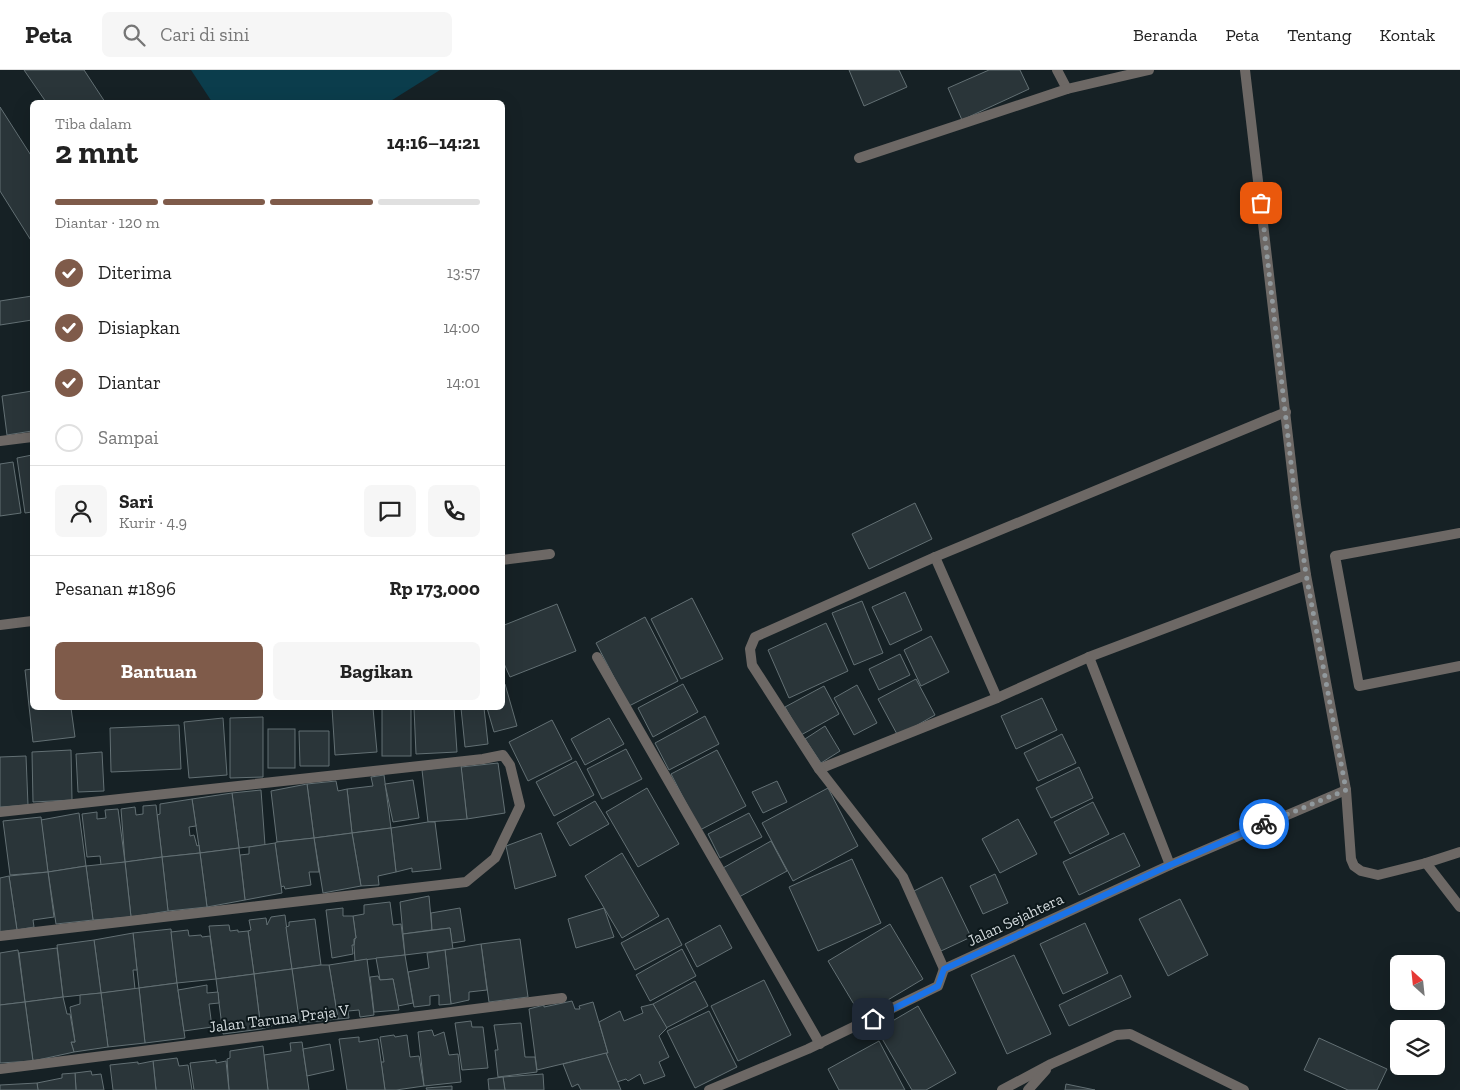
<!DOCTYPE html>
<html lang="id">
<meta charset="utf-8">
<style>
:root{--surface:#fff;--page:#f6f6f6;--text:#222;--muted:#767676;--line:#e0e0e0;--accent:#7f5b4a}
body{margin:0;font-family:"Zilla Slab",serif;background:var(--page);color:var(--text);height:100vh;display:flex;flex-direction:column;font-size:19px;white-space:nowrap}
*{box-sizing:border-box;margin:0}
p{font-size:16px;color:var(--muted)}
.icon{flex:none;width:28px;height:28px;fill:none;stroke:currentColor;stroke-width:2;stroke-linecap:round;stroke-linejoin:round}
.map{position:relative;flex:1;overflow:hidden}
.side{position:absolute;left:30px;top:30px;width:475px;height:610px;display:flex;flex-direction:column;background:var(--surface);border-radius:8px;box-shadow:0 5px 20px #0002}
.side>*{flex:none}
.needle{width:32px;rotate:333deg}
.buttons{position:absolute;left:1390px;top:885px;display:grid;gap:10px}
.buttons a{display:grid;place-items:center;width:55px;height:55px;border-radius:8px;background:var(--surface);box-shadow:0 5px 20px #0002;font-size:25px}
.pin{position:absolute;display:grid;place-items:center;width:42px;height:42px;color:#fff;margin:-21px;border-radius:10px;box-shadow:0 2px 8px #0006}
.courier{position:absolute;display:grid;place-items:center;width:50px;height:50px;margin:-25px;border:4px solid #1a73e8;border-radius:50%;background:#fff;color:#222;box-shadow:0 1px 6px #0007}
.head em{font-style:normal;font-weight:800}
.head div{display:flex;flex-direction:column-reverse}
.head{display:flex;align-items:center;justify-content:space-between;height:85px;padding:0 25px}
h1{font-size:32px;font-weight:800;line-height:38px}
.bar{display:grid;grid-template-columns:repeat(4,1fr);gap:8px 5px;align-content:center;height:60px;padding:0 25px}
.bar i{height:6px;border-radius:4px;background:var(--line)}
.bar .active{background:var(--accent)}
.bar p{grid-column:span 4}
.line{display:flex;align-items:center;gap:12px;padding:0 25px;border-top:1px solid var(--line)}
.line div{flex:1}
.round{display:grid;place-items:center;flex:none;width:52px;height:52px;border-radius:8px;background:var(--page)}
ol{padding:0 25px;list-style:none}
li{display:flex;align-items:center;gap:15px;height:55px}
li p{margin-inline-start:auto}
li .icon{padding:5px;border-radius:50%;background:var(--accent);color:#fff;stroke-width:4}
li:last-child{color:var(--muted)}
li i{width:28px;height:28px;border:2px solid var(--line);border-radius:50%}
.action{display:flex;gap:10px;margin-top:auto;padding:10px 25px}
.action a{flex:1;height:58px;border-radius:8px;background:var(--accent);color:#fff;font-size:20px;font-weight:800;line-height:58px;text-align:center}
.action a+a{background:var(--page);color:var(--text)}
header{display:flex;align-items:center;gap:30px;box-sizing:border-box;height:70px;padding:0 25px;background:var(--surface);border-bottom:1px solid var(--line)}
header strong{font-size:24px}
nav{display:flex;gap:28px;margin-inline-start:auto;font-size:18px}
.search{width:350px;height:45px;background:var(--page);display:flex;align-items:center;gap:12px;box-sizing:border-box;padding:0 18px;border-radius:8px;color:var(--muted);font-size:19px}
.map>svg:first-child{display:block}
</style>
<header>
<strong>Peta</strong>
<div class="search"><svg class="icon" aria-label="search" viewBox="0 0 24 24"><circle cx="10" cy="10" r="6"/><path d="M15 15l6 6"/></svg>Cari di sini</div>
<nav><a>Beranda</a><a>Peta</a><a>Tentang</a><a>Kontak</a></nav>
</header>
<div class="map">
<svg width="1460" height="1020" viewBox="0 0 1460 1020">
<rect width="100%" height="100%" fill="#162125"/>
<polygon fill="#0b3d4c" points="191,0 440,0 389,32 212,32"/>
<g fill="#2a3539" stroke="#637074">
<polygon points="24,0 84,0 105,32 46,32"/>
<polygon points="849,0 899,0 907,17 864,36"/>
<polygon points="989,0 1020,0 1029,19 962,50 948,18"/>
<polygon points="0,37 32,87 32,172 0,121"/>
<polygon points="32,226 32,250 0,255 0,231"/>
<polygon points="32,321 32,361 7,365 2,326"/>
<polygon points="32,385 32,442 25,443 17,388"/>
<polygon points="13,392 21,443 0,446 0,394"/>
<polygon points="915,433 932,469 869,499 852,464"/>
<polygon points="905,522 922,560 890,575 872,537"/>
<polygon points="692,528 723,589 681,609 651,549"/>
<polygon points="862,531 883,583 854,595 832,543"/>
<polygon points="557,534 576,581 510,607 502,589 502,556"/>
<polygon points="645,547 678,611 629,636 596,573"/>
<polygon points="826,553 848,601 789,628 768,580"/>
<polygon points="931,566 949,602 921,616 904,580"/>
<polygon points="900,584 910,605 879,620 869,599"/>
<polygon points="32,599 32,638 71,638 75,667 33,672 25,600"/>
<polygon points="916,609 935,645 898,666 878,629"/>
<polygon points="502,614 505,614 517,656 494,662 487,638 502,638"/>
<polygon points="683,614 698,642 653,667 638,638"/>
<polygon points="857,615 877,653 854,665 834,628"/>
<polygon points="824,616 839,644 801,665 785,637"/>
<polygon points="1042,628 1057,660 1016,679 1001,646"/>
<polygon points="332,638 373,638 377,682 335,685"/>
<rect x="382" y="638" width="29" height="48"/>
<polygon points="414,638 454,638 457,682 416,684"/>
<polygon points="461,638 484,638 488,674 465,677"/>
<polygon points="705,646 719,674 669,700 655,673"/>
<polygon points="263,647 263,707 230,708 230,648"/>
<polygon points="223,648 227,705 189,708 184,652"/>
<polygon points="609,648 624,674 585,695 571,669"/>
<polygon points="552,650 572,689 528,711 509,672"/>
<polygon points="179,655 181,699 111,702 110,658"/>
<polygon points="825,656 840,681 821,693 805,669"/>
<rect x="268" y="659" width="27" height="39"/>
<polygon points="299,661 329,661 329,696 300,696"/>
<polygon points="1062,664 1076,693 1038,711 1024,683"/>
<polygon points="626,679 642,709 602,729 587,699"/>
<polygon points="71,680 72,730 33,732 32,682"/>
<polygon points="717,680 746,736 700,760 671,704"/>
<polygon points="102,682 104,721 78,722 76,684"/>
<polygon points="26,686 28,735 0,737 0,687"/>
<polygon points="576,691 594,725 554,746 536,712"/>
<polygon points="498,693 505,743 467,749 461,697"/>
<polygon points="461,695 467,749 428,752 422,700"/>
<polygon points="1079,697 1093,728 1051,748 1036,718"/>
<polygon points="384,705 391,758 352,763 347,719 373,716 371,707"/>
<polygon points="413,710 419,748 393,752 385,714"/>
<polygon points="336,711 338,721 347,719 352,763 314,768 307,714"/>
<polygon points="777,711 787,732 763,743 752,722"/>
<polygon points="307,714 314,768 277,772 271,721"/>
<polygon points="647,718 679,774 638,797 606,742"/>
<polygon points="828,718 858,776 793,811 762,753"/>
<polygon points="261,720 265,775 239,778 232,723"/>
<polygon points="232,723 239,778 200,783 192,729"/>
<polygon points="192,729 196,756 189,757 190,766 194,765 197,776 199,775 200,783 162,787 157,745 160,744 160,734"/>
<polygon points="595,731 609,754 570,776 557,753"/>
<polygon points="1093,732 1109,764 1070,784 1054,752"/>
<polygon points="156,735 162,787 125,792 121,739 135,737 136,745 143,744 143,736"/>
<polygon points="118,739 125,792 101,795 100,786 87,787 82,744 97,742 97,749 106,748 105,740"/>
<polygon points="79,743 86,796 48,802 41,750"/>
<polygon points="749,743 762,767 720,788 708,764"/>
<polygon points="41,747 48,802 10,805 3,751"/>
<polygon points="1018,749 1037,784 1000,803 982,769"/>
<polygon points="428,752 435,752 441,799 412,802 412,798 396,802 391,758"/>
<polygon points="391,758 396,802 378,806 379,815 361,816 352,763"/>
<polygon points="352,763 361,816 323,823 314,768"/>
<polygon points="541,763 556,806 515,819 506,776"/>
<polygon points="1124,763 1140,796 1079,825 1063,792"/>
<polygon points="314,768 319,802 309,802 311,815 285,819 284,816 281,817 275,773 277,772"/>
<polygon points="771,771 787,801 739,827 723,798"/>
<polygon points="275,773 282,823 245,830 240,785 249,784 249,777"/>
<polygon points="239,778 245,830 207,837 200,783"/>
<polygon points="200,783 207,837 168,841 162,787"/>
<polygon points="622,783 659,846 622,868 585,806"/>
<polygon points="162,787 168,841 131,847 125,792"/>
<polygon points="852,789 881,853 818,881 789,817"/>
<polygon points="125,792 131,847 93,850 86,796"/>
<polygon points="86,796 93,850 56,854 48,802"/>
<polygon points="48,802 54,847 33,850 34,857 17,860 9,806"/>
<polygon points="995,804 1008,833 983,844 970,816"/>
<polygon points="9,806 17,860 0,862 0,808"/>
<polygon points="942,807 971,867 941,881 912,822"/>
<polygon points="429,826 432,860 403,864 400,832"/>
<polygon points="1180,829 1208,885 1168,906 1139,849"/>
<polygon points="390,832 393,855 401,854 405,885 355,891 354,875 355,868 356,868 353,846 364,844 364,835"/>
<polygon points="343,838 343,846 353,846 356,868 354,869 354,875 352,875 353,884 332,888 326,840"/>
<polygon points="460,838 465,871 452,873 450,858 432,860 431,843"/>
<polygon points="604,838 614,867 576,878 568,849"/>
<polygon points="285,845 292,899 254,904 248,861 251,860 249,850 266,848 267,855 271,847"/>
<polygon points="668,848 682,875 635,900 621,873"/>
<polygon points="315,849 321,895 292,899 286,857 289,856 289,852"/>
<polygon points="1085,853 1108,903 1063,924 1040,874"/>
<polygon points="890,854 923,909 861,946 828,891"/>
<polygon points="229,855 230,861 238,860 238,862 248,861 254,904 216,909 209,856"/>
<polygon points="720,855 732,878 697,897 685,874"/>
<polygon points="450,858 453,879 405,885 403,864"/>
<polygon points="171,859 177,913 139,918 133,863"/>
<polygon points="188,860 189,866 201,865 202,867 210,866 216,909 177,913 171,862"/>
<polygon points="133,863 137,900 133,900 135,919 101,923 94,870"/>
<polygon points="520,869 528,927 489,932 481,874"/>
<polygon points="94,870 101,923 63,927 57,875"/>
<polygon points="481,874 487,920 469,922 469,930 451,934 445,880"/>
<polygon points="57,878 63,927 25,932 19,883"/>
<polygon points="682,879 696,906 650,931 636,905"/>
<polygon points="18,880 25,932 0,935 0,883"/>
<polygon points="445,880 451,934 439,935 439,925 430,926 430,935 414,937 408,902 429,898 427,883"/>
<polygon points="405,885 413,933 398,936 393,909 380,910 376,888"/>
<polygon points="1014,885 1051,964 1007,984 971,905"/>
<polygon points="367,889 374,945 360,947 359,940 348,941 349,948 338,949 329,895"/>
<polygon points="321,895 329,895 338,949 299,953 292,899"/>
<polygon points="292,899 299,948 272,952 272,956 261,959 254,904"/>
<polygon points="254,904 261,959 223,964 216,909"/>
<polygon points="1121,905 1131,927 1069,956 1059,935"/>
<polygon points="378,906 380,910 393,909 399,940 374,942 370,907"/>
<polygon points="764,910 791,965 738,991 711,936"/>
<polygon points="695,911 708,936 666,958 653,934"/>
<polygon points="177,913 185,968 145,973 139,918"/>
<polygon points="207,915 207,923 218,922 219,933 209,934 212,957 184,961 178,920"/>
<polygon points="139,918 145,973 108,977 101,923"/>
<polygon points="101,923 108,977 74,982 71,972 75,972 70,937 80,934 80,925"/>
<polygon points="63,927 67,944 70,944 75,972 71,972 74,982 33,991 25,932"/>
<polygon points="572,931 575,939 580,939 579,936 593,932 608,983 537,1000 529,939 544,935 544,937"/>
<polygon points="25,932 33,991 0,993 0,935"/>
<polygon points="653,934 667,958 659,966 669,987 659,992 665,1006 644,1014 640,1004 628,1011 626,1009 617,1012 606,983 608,983 599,952 620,941 624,951 643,943 641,937"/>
<polygon points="918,936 956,1003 926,1020 912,1020 877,960"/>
<polygon points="709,941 737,997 695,1018 667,961"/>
<polygon points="471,951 472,957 483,957 488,998 462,1000 455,953"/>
<polygon points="521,953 525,987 535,987 537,1002 498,1007 495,980 498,980 494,955"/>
<polygon points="432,960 434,966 444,962 449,985 458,984 461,1012 424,1016 418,962"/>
<polygon points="394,965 395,967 407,965 410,987 419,986 424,1016 396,1020 385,1020 381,992 384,992 380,967"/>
<polygon points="359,967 359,972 378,969 385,1020 347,1020 339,969"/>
<polygon points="1319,968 1387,999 1377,1020 1348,1020 1304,1000"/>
<polygon points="879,971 905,1020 839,1020 828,999"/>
<polygon points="302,972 309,1020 268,1020 264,985 291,981 290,973"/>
<polygon points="330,974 334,1000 307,1006 303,979"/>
<polygon points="263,976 268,1020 229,1020 227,989 230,988 230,981"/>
<polygon points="606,983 621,1020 581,1020 578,1014 572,1017 563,994"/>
<polygon points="177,988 179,996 188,995 192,1020 156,1020 153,991"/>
<polygon points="216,990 216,993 226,991 229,1020 194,1020 190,993"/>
<polygon points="153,991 156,1020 113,1020 110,995 138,992 138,994"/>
<polygon points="91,1001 92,1005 101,1004 104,1020 76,1020 75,1003"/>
<polygon points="75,1003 76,1020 38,1020 37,1013 62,1008 62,1004"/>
<polygon points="543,1004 544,1020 505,1020 503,1007"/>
<polygon points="503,1007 505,1020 489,1020 488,1009"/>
<polygon points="37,1013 38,1020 0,1020 0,1015"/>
<polygon points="1066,1014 1095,1020 1065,1020"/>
<polygon points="452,1016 452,1020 427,1020 426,1018"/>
</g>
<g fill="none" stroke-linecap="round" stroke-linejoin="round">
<polyline stroke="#6d6865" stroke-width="10" points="1460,463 1335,486 1359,616 1460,596"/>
<g stroke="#6d6865" stroke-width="10">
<polyline points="1057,0 1067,19 1149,0"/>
<polyline points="1245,0 1296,435 1306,505 1346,720 1351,789 1354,796 1361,801 1378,805 1426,793 1460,782"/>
<polyline points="859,88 1067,19"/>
<polyline points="0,371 32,367"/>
<polyline points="935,487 997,628"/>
<polyline points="502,490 550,484"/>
<polyline points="0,555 32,551"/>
<polyline points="597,587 820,974"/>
<polyline points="1089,587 1170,795"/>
<polyline points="819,699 997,628 1089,587 1306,505"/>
<polyline points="0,742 483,689 503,685 510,695 520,736 495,788 466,812 0,866"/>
<polyline points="1426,793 1460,837"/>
<polyline points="944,899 903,807 819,699 752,595 750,579 755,567 935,487 1286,342"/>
<polyline points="0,999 562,928"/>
<polyline points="709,1020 808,979 938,916 944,899 1170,795 1346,720"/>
<polyline points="1002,1020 1051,994 1116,965 1130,964 1244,1020"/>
<polyline points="1028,1020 1046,1000"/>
</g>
</g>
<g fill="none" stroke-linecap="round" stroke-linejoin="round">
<polyline stroke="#91999d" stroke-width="5" stroke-dasharray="0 9" points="1261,133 1296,436 1306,504 1346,720 1264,754"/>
<polyline stroke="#1a73e8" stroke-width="6" points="873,949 938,916 944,899 1170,795 1264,754"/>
</g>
<g text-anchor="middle" stroke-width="4" stroke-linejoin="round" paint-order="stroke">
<g font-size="16" fill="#d3dadd" stroke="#0d181b">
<text transform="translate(1015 849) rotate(-25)" y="6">Jalan Sejahtera</text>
<text transform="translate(279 948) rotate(-7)" y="6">Jalan Taruna Praja V</text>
</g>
</g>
</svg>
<div class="buttons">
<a><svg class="needle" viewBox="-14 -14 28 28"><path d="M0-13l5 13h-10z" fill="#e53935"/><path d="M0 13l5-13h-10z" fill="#767676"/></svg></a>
<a><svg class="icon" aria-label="layers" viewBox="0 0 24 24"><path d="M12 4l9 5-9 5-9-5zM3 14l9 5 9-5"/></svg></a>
</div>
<div class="pin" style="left:1261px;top:133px;background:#ea580c"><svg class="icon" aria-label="bag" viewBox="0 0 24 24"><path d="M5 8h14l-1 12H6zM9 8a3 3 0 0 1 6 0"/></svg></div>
<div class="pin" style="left:873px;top:949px;background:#1f2937"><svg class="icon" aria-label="home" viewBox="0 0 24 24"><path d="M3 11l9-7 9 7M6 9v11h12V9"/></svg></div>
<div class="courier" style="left:1264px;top:754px"><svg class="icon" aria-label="bike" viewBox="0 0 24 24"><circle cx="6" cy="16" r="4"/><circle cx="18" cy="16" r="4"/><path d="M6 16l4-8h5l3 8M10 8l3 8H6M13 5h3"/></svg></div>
<section class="side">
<div class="head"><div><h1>2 mnt</h1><p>Tiba dalam</p></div><em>14:16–14:21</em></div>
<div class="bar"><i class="active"></i><i class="active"></i><i class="active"></i><i></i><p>Diantar · 120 m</p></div>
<ol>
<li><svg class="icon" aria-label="check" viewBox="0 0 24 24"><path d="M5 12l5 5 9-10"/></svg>Diterima<p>13:57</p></li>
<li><svg class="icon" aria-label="check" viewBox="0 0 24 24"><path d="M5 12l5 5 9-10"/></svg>Disiapkan<p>14:00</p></li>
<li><svg class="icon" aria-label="check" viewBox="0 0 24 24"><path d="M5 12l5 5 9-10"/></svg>Diantar<p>14:01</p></li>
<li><i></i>Sampai</li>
</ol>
<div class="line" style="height:90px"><a class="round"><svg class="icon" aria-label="person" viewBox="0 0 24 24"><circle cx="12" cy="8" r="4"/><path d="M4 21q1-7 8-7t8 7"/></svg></a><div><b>Sari</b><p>Kurir · 4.9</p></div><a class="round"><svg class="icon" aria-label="chat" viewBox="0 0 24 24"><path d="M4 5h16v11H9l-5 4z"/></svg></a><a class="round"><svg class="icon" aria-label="phone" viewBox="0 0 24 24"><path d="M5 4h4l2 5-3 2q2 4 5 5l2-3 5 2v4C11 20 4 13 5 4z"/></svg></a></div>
<div class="line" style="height:65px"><div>Pesanan #1896</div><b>Rp 173,000</b></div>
<div class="action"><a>Bantuan</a><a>Bagikan</a></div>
</section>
</div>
